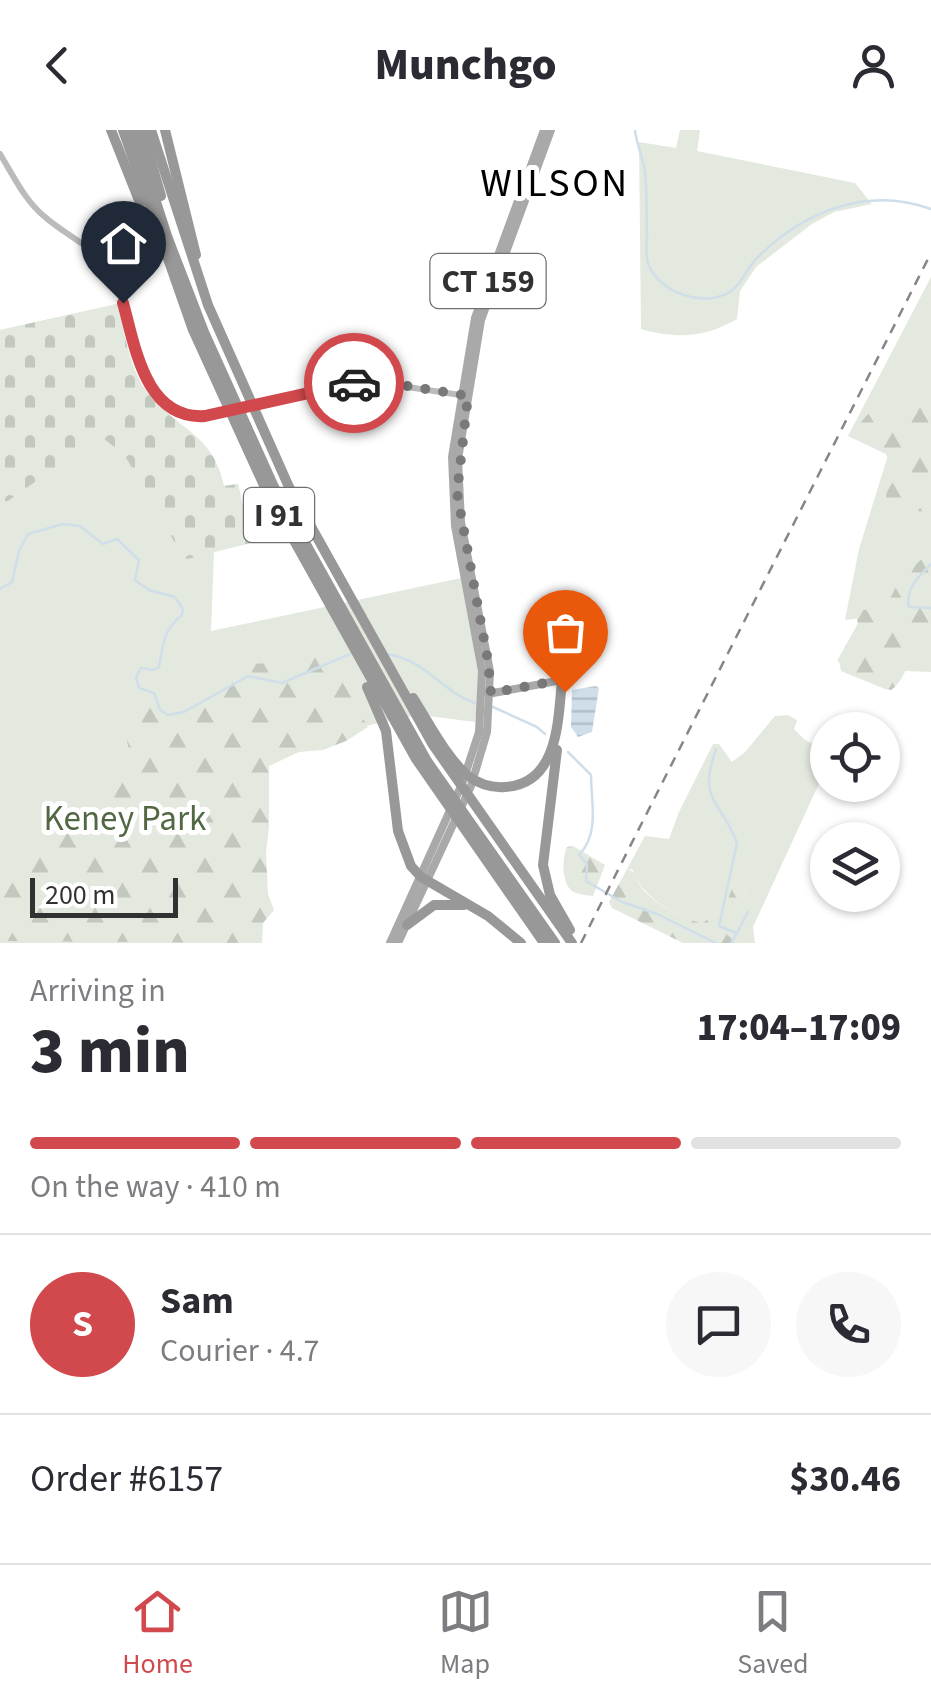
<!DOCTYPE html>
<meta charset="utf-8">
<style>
:root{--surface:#fff;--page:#f7f7f7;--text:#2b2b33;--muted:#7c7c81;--line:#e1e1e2;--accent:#d1494d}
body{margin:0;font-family:"Source Sans 3",sans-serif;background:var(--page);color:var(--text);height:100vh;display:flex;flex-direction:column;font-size:38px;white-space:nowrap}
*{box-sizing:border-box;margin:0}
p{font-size:32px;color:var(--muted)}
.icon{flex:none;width:55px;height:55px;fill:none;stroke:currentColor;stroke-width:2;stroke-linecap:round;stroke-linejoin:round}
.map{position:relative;height:813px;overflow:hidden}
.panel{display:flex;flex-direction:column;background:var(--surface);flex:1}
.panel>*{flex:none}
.fabs{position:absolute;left:810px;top:582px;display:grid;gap:20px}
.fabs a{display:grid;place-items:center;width:90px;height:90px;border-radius:50%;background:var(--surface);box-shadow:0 2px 8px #0004;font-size:50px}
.scale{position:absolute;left:30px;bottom:25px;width:148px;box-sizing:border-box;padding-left:10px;border:5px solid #313131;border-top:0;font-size:28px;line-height:35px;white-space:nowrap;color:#313131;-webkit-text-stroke:8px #fff;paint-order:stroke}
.pin{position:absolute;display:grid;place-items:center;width:85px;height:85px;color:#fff;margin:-102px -42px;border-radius:50% 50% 50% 0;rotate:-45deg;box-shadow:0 0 10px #0007}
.pin .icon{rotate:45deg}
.courier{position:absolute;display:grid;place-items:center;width:100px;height:100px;margin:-50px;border:8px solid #d1494d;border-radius:50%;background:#fff;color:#222;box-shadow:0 2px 12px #0007}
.overview em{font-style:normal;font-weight:800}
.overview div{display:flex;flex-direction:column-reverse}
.overview{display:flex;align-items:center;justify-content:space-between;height:170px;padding:0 30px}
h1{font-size:65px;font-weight:800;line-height:75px}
.bar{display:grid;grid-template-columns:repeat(4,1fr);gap:15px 10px;align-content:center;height:120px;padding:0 30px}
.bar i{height:12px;border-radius:8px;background:var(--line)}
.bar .selected{background:var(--accent)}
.bar p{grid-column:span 4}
.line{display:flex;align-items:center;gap:25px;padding:0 30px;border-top:2px solid var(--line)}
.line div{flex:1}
.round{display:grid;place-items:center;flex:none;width:105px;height:105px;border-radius:52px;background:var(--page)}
header{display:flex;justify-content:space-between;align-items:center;height:130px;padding:0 30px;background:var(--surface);font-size:45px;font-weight:800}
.dock{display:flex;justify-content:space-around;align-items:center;height:140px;border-top:2px solid var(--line);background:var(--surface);font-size:28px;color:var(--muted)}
.dock a{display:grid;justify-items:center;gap:5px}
.dock .selected{color:var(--accent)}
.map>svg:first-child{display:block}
</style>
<header><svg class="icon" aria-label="back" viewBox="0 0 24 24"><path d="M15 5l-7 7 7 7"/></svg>Munchgo<svg class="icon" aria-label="person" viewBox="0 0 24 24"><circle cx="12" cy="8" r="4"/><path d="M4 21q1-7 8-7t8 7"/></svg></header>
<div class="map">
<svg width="931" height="813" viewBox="0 0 931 813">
<defs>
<pattern id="forest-firs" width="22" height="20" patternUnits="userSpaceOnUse" patternTransform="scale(2.5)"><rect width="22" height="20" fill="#e3e9de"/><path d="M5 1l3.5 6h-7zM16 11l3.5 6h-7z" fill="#c3c8bf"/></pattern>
<pattern id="cemetery-stones" width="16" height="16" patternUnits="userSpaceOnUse" patternTransform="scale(2.5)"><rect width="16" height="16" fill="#e3e9de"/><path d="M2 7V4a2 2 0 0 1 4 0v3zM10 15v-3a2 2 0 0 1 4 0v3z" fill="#c3c8bf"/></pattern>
<pattern id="water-rules" width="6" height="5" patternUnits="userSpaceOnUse" patternTransform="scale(2.5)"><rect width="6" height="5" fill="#cfdee9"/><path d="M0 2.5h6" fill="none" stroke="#b2bfc8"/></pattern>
</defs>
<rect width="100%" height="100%" fill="#fff"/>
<g fill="#e3e9de">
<path d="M680 0H700L697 21 855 53 872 74 834 82 812 94 756 137 740 161 737 189C704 208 677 209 641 199L639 12 676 18Z"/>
<polygon points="931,147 931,542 853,539 837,531 861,488 845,490 859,419 888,325 848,306"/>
<path d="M117 174C125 202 129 239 147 262 177 300 212 303 224 356L238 354 251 413 214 421 211 501 461 448 480 550 475 592 420 585 243 620 238 813H0V200Z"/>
<path d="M788 585 797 590 794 599 805 610 827 621V636L753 797 755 813H741L727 805 739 769 748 762 737 745 724 779 702 793C676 787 640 766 633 740L627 739 645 706 669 709 679 682 713 614H719L732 632 745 622 775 586Z"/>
</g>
<g fill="url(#forest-firs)">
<path d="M931 265V383L887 376C883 360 894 342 887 326 881 311 865 309 858 296 892 253 894 285 931 265Z"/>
<path d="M931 409V500C909 513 910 548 891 560L885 559 841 541 839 529 858 494 854 478 877 482 891 467 900 449 925 426Z"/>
<polygon points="328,517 346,529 359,582 368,597 346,611 323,620 299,622 269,636 269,697 266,723 268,764 274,780 263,793 262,813 0,811 0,750 10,743 38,708 59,699 125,638 130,625 127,611 136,587 150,577 185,569 245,534 269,533"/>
<path d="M573 716 605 735 593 766C585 765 573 764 569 758 562 748 562 727 567 717Z"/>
<path d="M627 739 635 743C638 767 680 788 702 793L724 779 737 745H744L750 760 739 769 727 805 741 813H683L612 778 609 772Z"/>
</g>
<path fill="url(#cemetery-stones)" d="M117 174C125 202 129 239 147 262 176 300 213 302 224 356L238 354 251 413 187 429 183 427 124 324 104 309 56 337 8 371 0 372V200Z"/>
<polygon fill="url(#water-rules)" points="596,556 599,558 592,602 578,607 571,597 572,560"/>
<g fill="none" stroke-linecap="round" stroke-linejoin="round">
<g stroke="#cfdee9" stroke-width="2.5">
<path d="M635 0C636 13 642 24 644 37 648 59 646 83 647 106 647 115 645 127 649 136 661 163 702 177 728 163 742 155 746 139 757 128 804 81 867 56 931 79"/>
<path d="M931 434C919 446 905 459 909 477L931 478"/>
<path d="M0 459 12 452 19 421 28 404 63 394 80 396 103 414 117 409 139 430 135 450 149 460 175 467 183 479 182 485C163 500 163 515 159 537L153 540 141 538 136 547 139 558 154 563 160 580 168 585 184 582 248 546 282 553 350 524"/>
<path d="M388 524C431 533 439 560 475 573"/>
<polyline points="493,577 537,597 545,604"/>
<path d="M716 619C697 672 721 669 737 713L719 796 737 803 731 813"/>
<path d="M568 622 591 645C591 673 600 703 579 725L587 734 586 751 622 772 657 784 716 813"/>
<polyline points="737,803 748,782"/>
</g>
<path stroke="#bbb" stroke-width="6" d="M0 24C13 45 25 71 45 87 69 108 100 119 115 148 136 193 133 291 205 286L368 251 467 266"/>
<g stroke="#a9a9a9" stroke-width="8">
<polyline points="488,564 562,550"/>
<polyline points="390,813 462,654 479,602 482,541 455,396 452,327 475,188 544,0"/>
<polyline points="398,813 471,656 487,602 490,541 461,392 458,329 481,190 551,0"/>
</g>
<g stroke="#989898" stroke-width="10">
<polyline points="111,0 140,73"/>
<polyline points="123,0 193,200 267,362 416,629 544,813"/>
<polyline points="133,0 167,106 204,202 274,357 427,631 555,813"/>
<polyline points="142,0 161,66"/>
<polyline points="151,0 208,175 289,357 433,615 572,813"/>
<polyline points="165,0 196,125"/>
<polyline points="367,557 386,601 398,701 411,736 421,747 488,786 521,813"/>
<path d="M413 568C429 593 446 627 468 646 479 654 492 658 505 657 559 654 558 589 562 550"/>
<polyline points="557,620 543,735 550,765 570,800"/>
<polyline points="407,795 434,775 464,775"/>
</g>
<polyline stroke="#868686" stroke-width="2.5" stroke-dasharray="10 8" stroke-linecap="butt" points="581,813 931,123"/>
</g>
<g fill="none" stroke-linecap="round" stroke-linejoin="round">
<polyline stroke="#797979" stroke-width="10" stroke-dasharray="0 18" points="354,253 378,251 468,266 457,363 488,531 491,563 562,550 565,562"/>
<path stroke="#d1494d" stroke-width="12" d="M123 173C135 216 145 290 205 286L354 253"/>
</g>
<g text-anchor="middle" stroke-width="10" stroke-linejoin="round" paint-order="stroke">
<g fill="#fff" stroke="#6f6f6f" stroke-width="2.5">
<rect x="430.5" y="124" width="115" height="54" rx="8"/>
<rect x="244" y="358" width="70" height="54" rx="8"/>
</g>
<g font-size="32" font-weight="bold" fill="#313131">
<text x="488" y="162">CT 159</text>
<text x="279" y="396">I 91</text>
</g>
<g font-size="35" fill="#526843" stroke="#fff">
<text x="125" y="700">Keney Park</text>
</g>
<g font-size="40" letter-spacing="2.5" fill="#000" stroke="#fff">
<text x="555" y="66">WILSON</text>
</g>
</g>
</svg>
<div class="fabs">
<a><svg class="icon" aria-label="locate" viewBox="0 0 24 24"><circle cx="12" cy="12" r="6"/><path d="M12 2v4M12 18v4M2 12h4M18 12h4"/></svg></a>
<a><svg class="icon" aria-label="layers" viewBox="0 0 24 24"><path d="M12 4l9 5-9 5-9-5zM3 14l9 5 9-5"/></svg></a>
</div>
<div class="scale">200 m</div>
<div class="pin" style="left:565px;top:562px;background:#ea580c"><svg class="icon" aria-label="bag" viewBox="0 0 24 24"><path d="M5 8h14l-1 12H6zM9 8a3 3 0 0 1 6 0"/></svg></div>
<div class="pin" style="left:123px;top:173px;background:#1f2937"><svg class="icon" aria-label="home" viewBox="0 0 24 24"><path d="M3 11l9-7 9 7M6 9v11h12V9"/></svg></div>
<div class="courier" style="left:354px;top:253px"><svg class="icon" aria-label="car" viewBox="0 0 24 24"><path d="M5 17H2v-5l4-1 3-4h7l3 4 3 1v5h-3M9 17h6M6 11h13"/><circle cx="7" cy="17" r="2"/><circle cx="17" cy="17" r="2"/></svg></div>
</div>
<section class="panel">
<div class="overview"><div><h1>3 min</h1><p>Arriving in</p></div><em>17:04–17:09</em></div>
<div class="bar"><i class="selected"></i><i class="selected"></i><i class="selected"></i><i></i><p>On the way · 410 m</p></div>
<div class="line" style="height:180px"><b class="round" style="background:var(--accent);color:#fff">S</b><div><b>Sam</b><p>Courier · 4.7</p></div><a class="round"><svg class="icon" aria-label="chat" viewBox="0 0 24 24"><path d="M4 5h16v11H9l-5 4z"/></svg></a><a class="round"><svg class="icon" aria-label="phone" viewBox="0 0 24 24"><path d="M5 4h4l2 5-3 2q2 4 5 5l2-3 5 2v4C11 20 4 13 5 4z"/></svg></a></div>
<div class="line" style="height:130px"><div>Order #6157</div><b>$30.46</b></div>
</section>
<nav class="dock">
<a class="selected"><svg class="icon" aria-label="home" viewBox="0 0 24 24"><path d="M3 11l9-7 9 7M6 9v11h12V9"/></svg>Home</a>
<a><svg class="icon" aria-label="map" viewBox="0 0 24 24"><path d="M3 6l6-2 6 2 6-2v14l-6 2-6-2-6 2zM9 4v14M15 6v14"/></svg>Map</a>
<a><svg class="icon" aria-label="saved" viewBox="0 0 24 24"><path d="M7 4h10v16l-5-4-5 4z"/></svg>Saved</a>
</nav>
